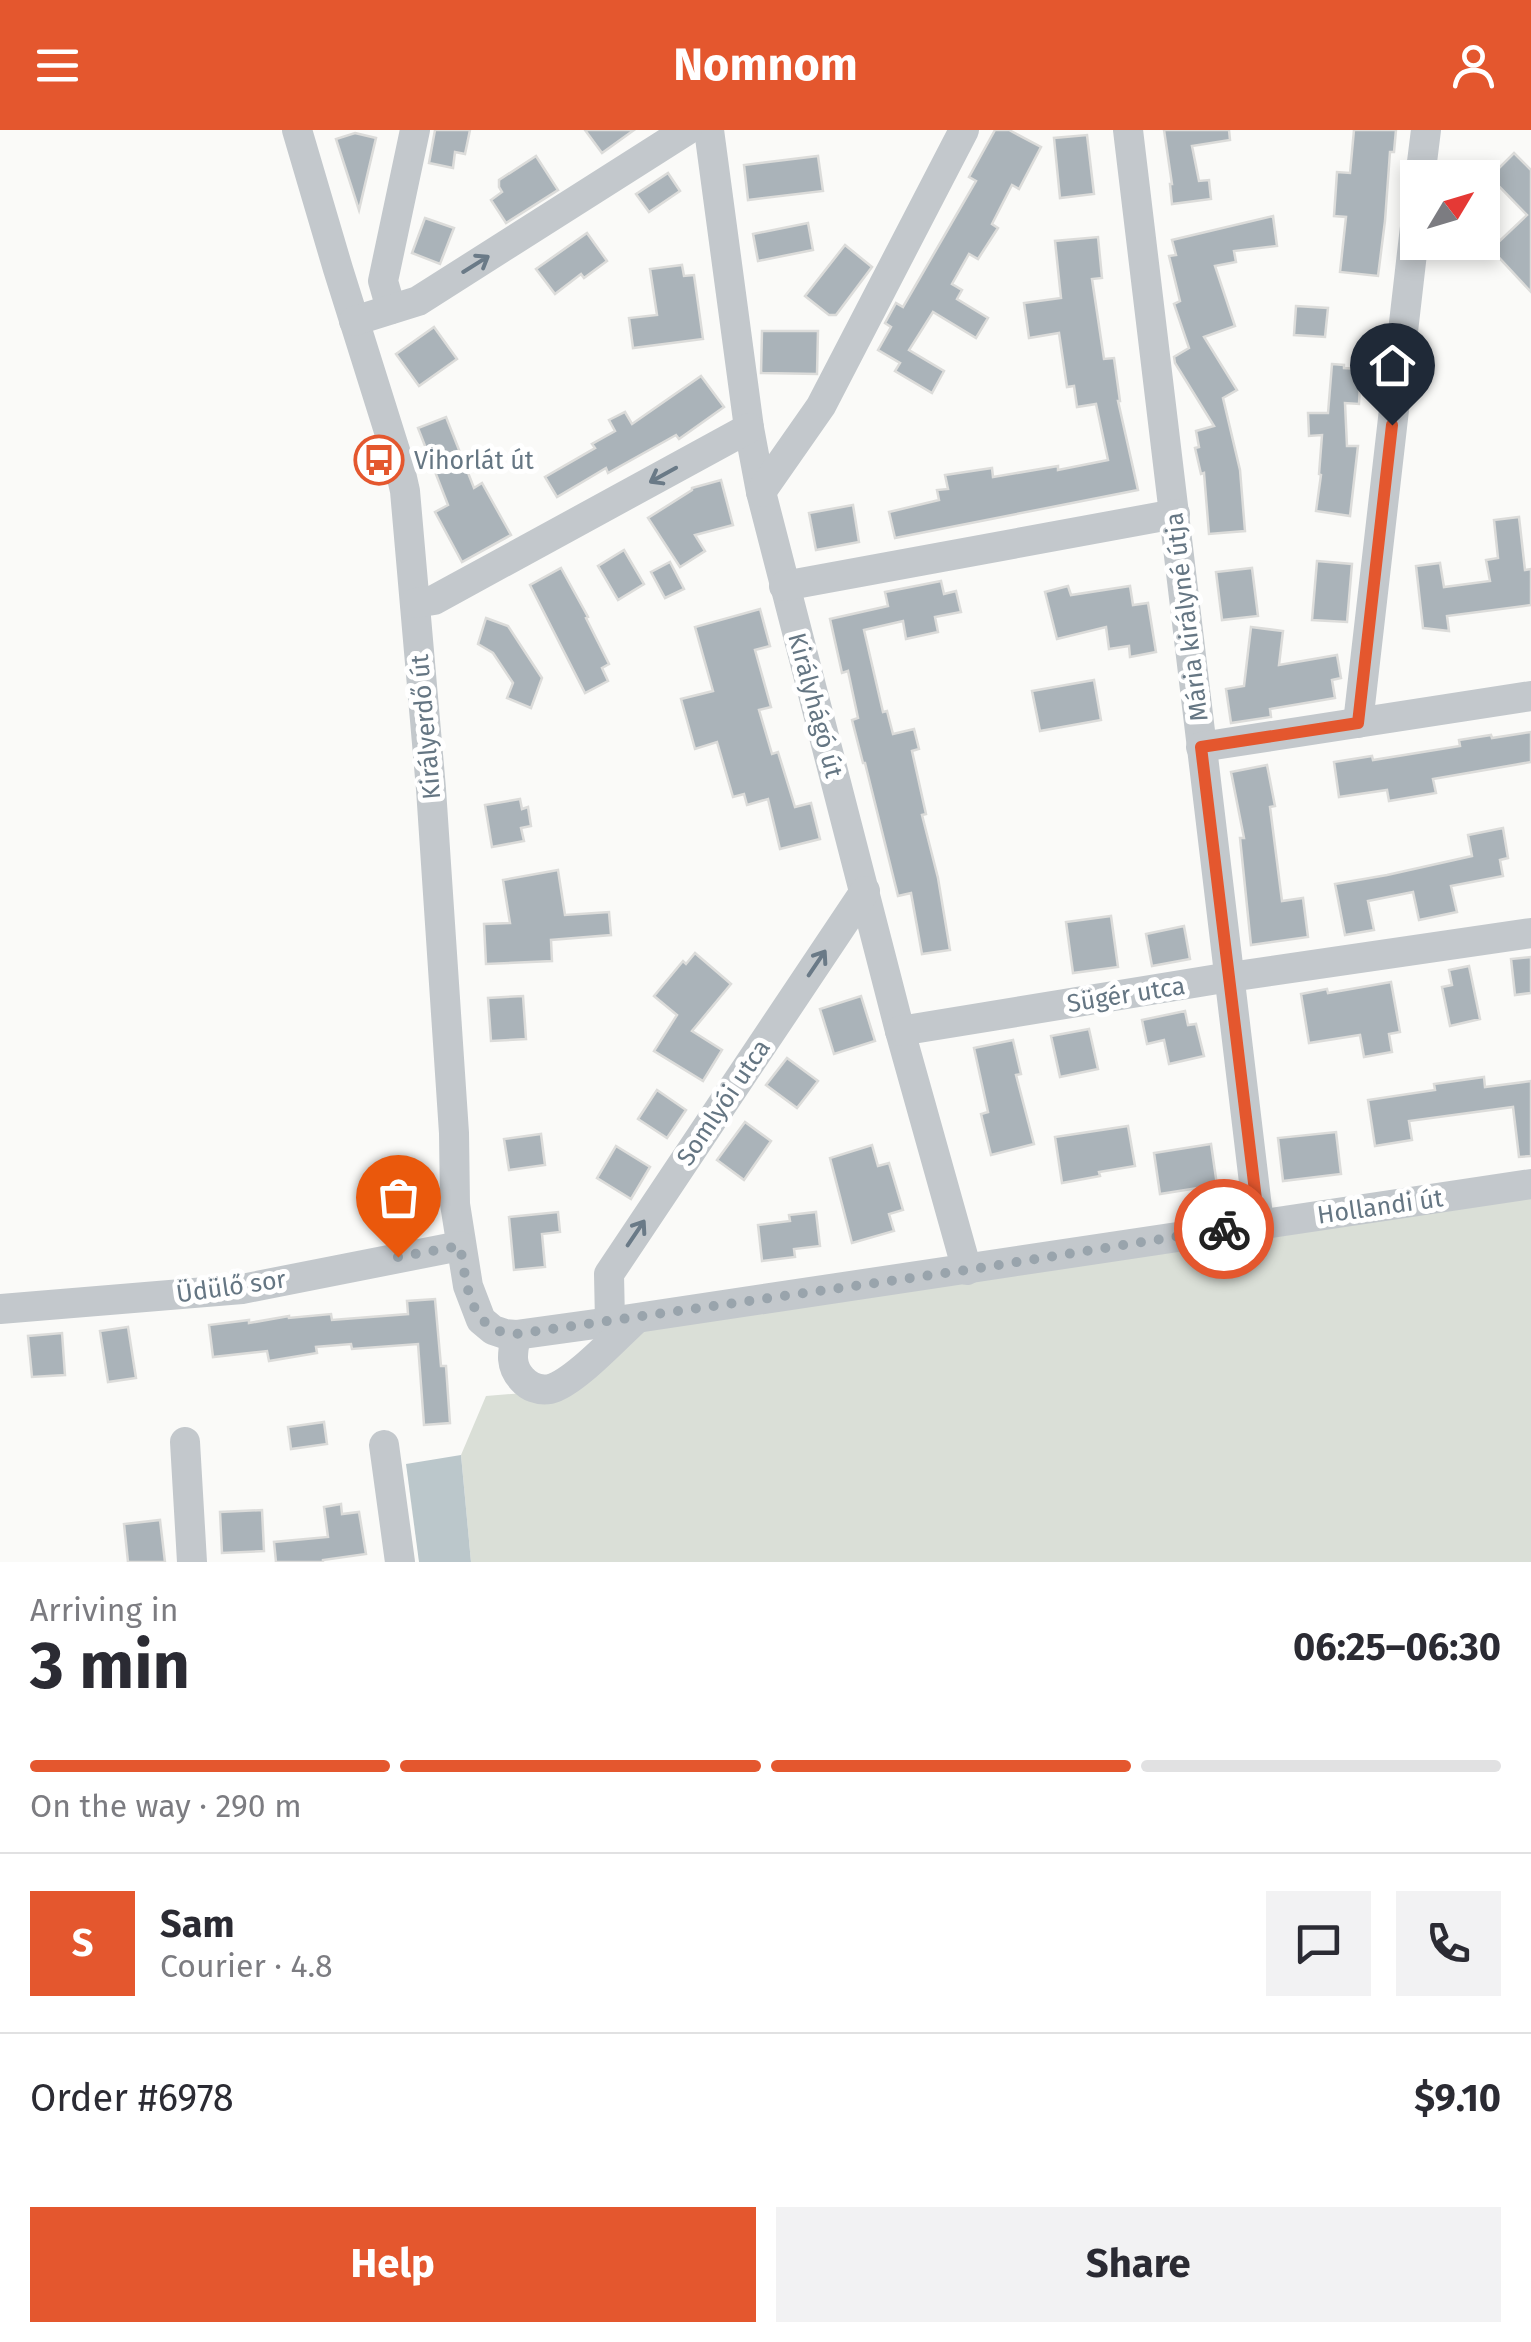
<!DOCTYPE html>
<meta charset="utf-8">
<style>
:root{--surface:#fff;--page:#f2f2f3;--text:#2b2b33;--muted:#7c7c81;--line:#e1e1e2;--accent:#e4572e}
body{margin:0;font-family:"Fira Sans",sans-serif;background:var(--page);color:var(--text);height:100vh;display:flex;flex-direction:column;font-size:38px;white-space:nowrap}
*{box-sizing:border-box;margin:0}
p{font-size:32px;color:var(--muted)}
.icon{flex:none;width:55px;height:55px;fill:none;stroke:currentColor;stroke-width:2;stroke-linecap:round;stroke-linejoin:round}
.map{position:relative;height:1432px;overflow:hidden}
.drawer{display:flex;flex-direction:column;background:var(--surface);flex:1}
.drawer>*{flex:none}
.needle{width:65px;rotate:52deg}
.controls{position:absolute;left:1400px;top:30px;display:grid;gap:20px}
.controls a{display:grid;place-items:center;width:100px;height:100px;border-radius:0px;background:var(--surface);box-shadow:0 5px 15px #0003;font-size:50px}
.pin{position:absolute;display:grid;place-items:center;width:85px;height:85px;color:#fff;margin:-102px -42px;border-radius:50% 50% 50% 0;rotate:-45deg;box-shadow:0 0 10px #0007}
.pin .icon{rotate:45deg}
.courier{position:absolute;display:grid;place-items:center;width:100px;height:100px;margin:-50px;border:8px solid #e4572e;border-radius:50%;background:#fff;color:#222;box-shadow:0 2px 12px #0007}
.summary em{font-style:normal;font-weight:700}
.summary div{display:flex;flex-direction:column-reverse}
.summary{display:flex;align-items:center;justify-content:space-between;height:170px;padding:0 30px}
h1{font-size:65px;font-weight:700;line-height:75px}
.bar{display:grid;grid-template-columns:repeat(4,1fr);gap:15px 10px;align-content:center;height:120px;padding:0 30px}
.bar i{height:12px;border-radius:8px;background:var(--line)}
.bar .selected{background:var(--accent)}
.bar p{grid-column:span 4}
.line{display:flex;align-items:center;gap:25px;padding:0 30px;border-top:2px solid var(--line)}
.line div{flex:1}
.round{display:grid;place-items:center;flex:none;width:105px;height:105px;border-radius:0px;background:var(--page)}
.primary-button{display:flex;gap:20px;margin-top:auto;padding:20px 30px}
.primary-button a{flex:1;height:115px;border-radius:0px;background:var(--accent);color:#fff;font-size:40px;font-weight:700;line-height:115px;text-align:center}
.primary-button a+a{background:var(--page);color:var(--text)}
header{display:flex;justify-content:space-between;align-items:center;height:130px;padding:0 30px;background:var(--accent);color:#fff;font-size:45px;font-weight:700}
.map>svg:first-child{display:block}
</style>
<header><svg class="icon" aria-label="menu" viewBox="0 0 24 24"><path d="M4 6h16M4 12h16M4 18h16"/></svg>Nomnom<svg class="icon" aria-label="person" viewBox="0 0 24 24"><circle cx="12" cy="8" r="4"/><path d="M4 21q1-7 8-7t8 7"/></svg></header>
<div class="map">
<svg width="1531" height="1432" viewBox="0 0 1531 1432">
<rect width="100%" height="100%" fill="#fafaf8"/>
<polygon fill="#dadfd7" points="1531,1050 1531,1432 471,1432 461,1325 486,1266 524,1263 637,1188"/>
<polygon fill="#bbc7cb" points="461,1325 471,1432 419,1432 406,1334"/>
<g fill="#aab3b9" stroke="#dcdcda" stroke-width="2.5">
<polygon points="435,0 470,0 465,24 455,22 453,38 429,33"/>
<polygon points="585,0 634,0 602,23"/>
<polygon points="995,0 1009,0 1041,17 1019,59 1012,55 992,94 998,98 978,129 969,124 952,154 962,160 957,169 988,188 976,208 933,182 909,220 944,241 932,263 895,241 900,233 878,220 891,197 885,193 896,173 903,177 976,51 969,47"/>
<polygon points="1164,0 1229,0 1230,10 1192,16 1199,51 1209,50 1211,69 1172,74 1170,54 1172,54"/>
<polygon points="1354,0 1396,0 1394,22 1390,22 1385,91 1378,146 1340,142 1346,87 1334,86 1337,42 1350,43"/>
<polygon points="355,3 376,8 359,80 336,9"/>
<polygon points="1087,5 1094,64 1060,68 1054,8"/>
<polygon points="1514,23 1531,40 1531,162 1491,119 1527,85 1490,47"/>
<polygon points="536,26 558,60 506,93 491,70 502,62 499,57 499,50"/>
<polygon points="818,26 823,61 748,70 744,35"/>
<polygon points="668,43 680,61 649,82 636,64"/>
<polygon points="1273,86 1277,116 1234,121 1236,132 1215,136 1235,196 1204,207 1237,260 1223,268 1240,340 1245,401 1209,404 1204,343 1201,344 1195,318 1199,317 1196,301 1214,296 1175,233 1174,227 1189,218 1174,174 1180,171 1169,126 1176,125 1172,110"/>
<polygon points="425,88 454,98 440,134 412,123"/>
<polygon points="808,93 813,120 758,131 753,104"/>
<polygon points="587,103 607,131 584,148 581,144 555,164 536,139"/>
<polygon points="1098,107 1102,148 1092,149 1104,229 1114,228 1120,271 1118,271 1138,360 895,408 889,382 939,370 937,360 948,359 945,345 992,338 993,347 1058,336 1058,340 1108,330 1096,274 1077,277 1074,256 1067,257 1059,203 1029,208 1024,173 1061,168 1055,111"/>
<polygon points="845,115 872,137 836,185 829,185 805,166"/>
<polygon points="682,135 684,146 694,145 703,209 633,218 629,188 657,185 650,139"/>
<polygon points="1296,176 1328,178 1325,207 1294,205"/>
<polygon points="434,197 457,229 419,256 396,224"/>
<polygon points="762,201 818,201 817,244 761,243"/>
<polygon points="1332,234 1344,235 1344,238 1361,239 1359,274 1345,273 1347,316 1358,316 1350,386 1316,381 1321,345 1319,344 1322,305 1309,306 1308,283 1328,283"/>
<polygon points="701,246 724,277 679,309 676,305 608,343 606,338 557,367 545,347 595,318 592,314 615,301 609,290 625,282 632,294"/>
<polygon points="446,287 474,358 482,353 511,405 462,432 435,382 448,375 418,298"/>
<polygon points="721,350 733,395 695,405 705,421 680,437 648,388 692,360 692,358"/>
<polygon points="853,375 859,412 816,420 809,383"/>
<polygon points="1519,387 1525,440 1531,439 1531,475 1447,486 1449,501 1423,498 1416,436 1440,433 1444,457 1490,451 1486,430 1498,428 1494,390"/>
<polygon points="624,420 644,454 618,470 598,436"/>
<polygon points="1317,431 1352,434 1347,492 1312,490"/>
<polygon points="670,432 684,459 665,468 651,442"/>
<polygon points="561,438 588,487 586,488 609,534 602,538 608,551 585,563 530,455"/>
<polygon points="1252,438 1258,486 1222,490 1216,442"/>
<polygon points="941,451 944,464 956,461 961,482 935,487 938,502 906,509 903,491 864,500 883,582 887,581 893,604 914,599 919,619 912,621 926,684 922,685 938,748 950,820 922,824 911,763 898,766 865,633 863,633 852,590 858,588 848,541 842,543 830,489 888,476 885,462"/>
<polygon points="1068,456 1071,465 1130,456 1133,475 1148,473 1156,522 1130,527 1129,516 1109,519 1106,497 1057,509 1045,462"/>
<polygon points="760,479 770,516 755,520 771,577 759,580 772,624 778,622 795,677 811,673 820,709 780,719 768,669 747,675 744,664 733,667 717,612 695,619 681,569 713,561 695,497"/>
<polygon points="486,488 508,496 542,548 531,578 507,568 513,553 493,523 478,514"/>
<polygon points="1251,497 1283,501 1279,535 1337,525 1341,548 1332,550 1335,568 1270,579 1271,587 1231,593 1226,559 1244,556"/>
<polygon points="1094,550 1101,590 1040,601 1032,561"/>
<polygon points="1531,602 1531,632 1433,649 1436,663 1389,671 1387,660 1339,667 1334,632 1372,626 1373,630 1460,616 1459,610 1491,605 1492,608"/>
<polygon points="1267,635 1275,676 1270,677 1282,771 1303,768 1308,807 1251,815 1240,708 1244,708 1231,642"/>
<polygon points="520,669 522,679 528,677 531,696 521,698 524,711 492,717 485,675"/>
<polygon points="1503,698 1508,728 1500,730 1503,746 1451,756 1457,782 1419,790 1413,762 1368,771 1374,800 1345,805 1335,754 1387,745 1472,726 1468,705"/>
<polygon points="558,740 565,785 609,782 611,805 551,810 552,831 486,834 484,794 510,793 503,750"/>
<polygon points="1111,786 1118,837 1073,843 1066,792"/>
<polygon points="1184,796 1190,829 1152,836 1146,804"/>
<polygon points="695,823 731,854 692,901 722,920 703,951 654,921 677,885 654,866 683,831 686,834"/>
<polygon points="1531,827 1531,863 1515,865 1511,829"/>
<polygon points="1469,836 1480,889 1450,896 1442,857 1452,855 1449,840"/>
<polygon points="1391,852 1400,902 1389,904 1392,922 1364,927 1360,905 1309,913 1301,864 1327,859 1328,863"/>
<polygon points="523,866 526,909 491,911 488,868"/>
<polygon points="861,866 875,911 834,924 820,879"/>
<polygon points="1185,881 1188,895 1196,894 1204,926 1169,934 1164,910 1147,914 1142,890"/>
<polygon points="1089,899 1098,939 1060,947 1051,906"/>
<polygon points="1013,910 1021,944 1016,945 1034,1014 991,1025 981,984 988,982 974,918"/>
<polygon points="787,928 818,951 797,978 766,955"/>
<polygon points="1484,947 1485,957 1531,951 1531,1026 1519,1027 1513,977 1409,991 1412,1010 1375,1016 1368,970 1435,960 1434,954"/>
<polygon points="657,960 686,980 667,1008 638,989"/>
<polygon points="745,992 771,1011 744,1050 717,1030"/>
<polygon points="1128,996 1135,1036 1099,1042 1100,1046 1062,1053 1055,1007"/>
<polygon points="1336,1002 1341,1044 1283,1051 1278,1008"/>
<polygon points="541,1004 545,1035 509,1040 504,1009"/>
<polygon points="1211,1014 1217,1055 1160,1064 1154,1023"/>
<polygon points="872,1015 878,1036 889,1033 903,1080 889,1084 894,1101 852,1113 830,1028"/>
<polygon points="616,1016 650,1037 631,1069 597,1048"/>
<polygon points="558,1082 560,1102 542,1104 545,1137 514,1140 509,1087"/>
<polygon points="816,1082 820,1116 794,1119 795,1127 762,1131 758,1095 790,1091 789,1085"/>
<polygon points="435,1169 441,1236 446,1236 450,1293 424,1295 418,1214 352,1219 351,1214 316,1217 317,1223 269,1231 267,1221 213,1227 209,1195 249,1190 249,1193 289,1186 289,1188 331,1184 332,1190 408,1184 407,1171"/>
<polygon points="128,1197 136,1248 108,1252 100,1201"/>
<polygon points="62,1203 65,1245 32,1247 28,1206"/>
<polygon points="324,1292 327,1314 291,1319 288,1297"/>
<polygon points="341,1374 342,1384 359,1382 366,1424 323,1430 323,1432 276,1432 274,1412 328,1407 324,1377"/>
<polygon points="262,1380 264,1421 222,1423 220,1382"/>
<polygon points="160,1390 165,1432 128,1432 124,1394"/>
</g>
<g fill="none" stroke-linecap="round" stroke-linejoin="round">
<g stroke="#c3c8cc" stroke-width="30">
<polyline points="297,0 338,139 398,330 405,361 431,659 454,1003 455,1074 468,1156 481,1190 493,1200 505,1204 516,1205 610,1192 1531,1054"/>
<polyline points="709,0 749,298 761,362 900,901 967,1140"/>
<polyline points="1128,0 1259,1094"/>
<polyline points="1420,48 1426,0"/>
<polyline points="391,179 383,151 415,0"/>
<polyline points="354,191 418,171 687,0"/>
<polyline points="761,362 821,276 964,0"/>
<polyline points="784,456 1175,384"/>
<polyline points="415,473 434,470 749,298"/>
<polyline points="1358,593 1418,71"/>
<polyline points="1201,617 1531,566"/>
<polyline points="900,901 1230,847 1531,803"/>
<polyline points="0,1179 242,1159 460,1116"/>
<polyline points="610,1192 609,1144 865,761"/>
<path d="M516 1205C513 1221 509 1235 522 1249 529 1257 539 1261 550 1259 574 1253 616 1207 636 1189"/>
<polyline points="185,1312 192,1432"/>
<polyline points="384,1315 400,1432"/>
</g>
</g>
<defs><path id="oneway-shaft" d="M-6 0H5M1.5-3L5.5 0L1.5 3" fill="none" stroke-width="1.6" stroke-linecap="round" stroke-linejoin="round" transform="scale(2.5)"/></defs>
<g stroke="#6a7a87">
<use href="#oneway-shaft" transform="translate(476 134) rotate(-32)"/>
<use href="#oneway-shaft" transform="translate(663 345) rotate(151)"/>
<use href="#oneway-shaft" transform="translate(817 833) rotate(-56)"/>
<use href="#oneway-shaft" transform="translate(636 1103) rotate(-56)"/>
</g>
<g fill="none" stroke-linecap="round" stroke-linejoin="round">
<path stroke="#99a4ac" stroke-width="10" stroke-dasharray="0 18" d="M398 1127 460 1116C467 1154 468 1202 516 1204L967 1140 1224 1099"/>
<polyline stroke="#e4572e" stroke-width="12" points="1224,1099 1259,1094 1201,617 1358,593 1392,295"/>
</g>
<defs>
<g id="bus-ring" transform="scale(2.5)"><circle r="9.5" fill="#fff" stroke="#e4572e" stroke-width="1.5"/><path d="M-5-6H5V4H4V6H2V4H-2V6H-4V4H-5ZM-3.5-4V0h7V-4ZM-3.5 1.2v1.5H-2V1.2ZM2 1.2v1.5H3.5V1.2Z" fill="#e4572e"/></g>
</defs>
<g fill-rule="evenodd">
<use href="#bus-ring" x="379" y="330"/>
</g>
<g text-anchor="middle" stroke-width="10" stroke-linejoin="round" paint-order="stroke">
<g font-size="25" fill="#657683" stroke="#fff" text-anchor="start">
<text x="414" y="339">Vihorlát út</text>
</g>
<g font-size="25" fill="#657683" stroke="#fff">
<text transform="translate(1186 487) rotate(-97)" y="9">Mária királyné útja</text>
<text transform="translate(816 575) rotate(75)" y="9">Királyhágó út</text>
<text transform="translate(425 597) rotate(-95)" y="9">Királyerdő út</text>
<text transform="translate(1126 864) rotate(-9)" y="9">Sügér utca</text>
<text transform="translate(723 972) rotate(-56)" y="9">Somlyói utca</text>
<text transform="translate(1380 1076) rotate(-8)" y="9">Hollandi út</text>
<text transform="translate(231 1156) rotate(-8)" y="9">Üdülő sor</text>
</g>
</g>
</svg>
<div class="controls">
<a><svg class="needle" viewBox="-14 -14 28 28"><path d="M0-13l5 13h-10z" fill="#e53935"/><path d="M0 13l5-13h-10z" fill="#7c7c81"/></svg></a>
</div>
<div class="pin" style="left:398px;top:1127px;background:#ea580c"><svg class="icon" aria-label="bag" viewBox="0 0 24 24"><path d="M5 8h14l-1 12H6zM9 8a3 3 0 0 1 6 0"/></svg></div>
<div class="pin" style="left:1392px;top:295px;background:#1f2937"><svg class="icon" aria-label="home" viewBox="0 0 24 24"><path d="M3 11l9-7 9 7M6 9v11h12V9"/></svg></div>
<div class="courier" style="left:1224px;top:1099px"><svg class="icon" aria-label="bike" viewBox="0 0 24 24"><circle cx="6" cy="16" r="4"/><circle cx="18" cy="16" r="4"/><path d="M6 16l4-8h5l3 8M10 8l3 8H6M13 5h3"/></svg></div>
</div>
<section class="drawer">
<div class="summary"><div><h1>3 min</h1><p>Arriving in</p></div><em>06:25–06:30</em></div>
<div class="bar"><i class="selected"></i><i class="selected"></i><i class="selected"></i><i></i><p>On the way · 290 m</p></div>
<div class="line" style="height:180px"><b class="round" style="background:var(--accent);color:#fff">S</b><div><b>Sam</b><p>Courier · 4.8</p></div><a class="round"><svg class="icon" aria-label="chat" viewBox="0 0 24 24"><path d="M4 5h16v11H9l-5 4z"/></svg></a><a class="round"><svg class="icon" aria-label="phone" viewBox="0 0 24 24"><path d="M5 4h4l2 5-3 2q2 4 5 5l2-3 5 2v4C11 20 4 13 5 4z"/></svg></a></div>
<div class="line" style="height:130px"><div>Order #6978</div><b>$9.10</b></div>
<div class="primary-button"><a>Help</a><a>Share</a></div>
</section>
